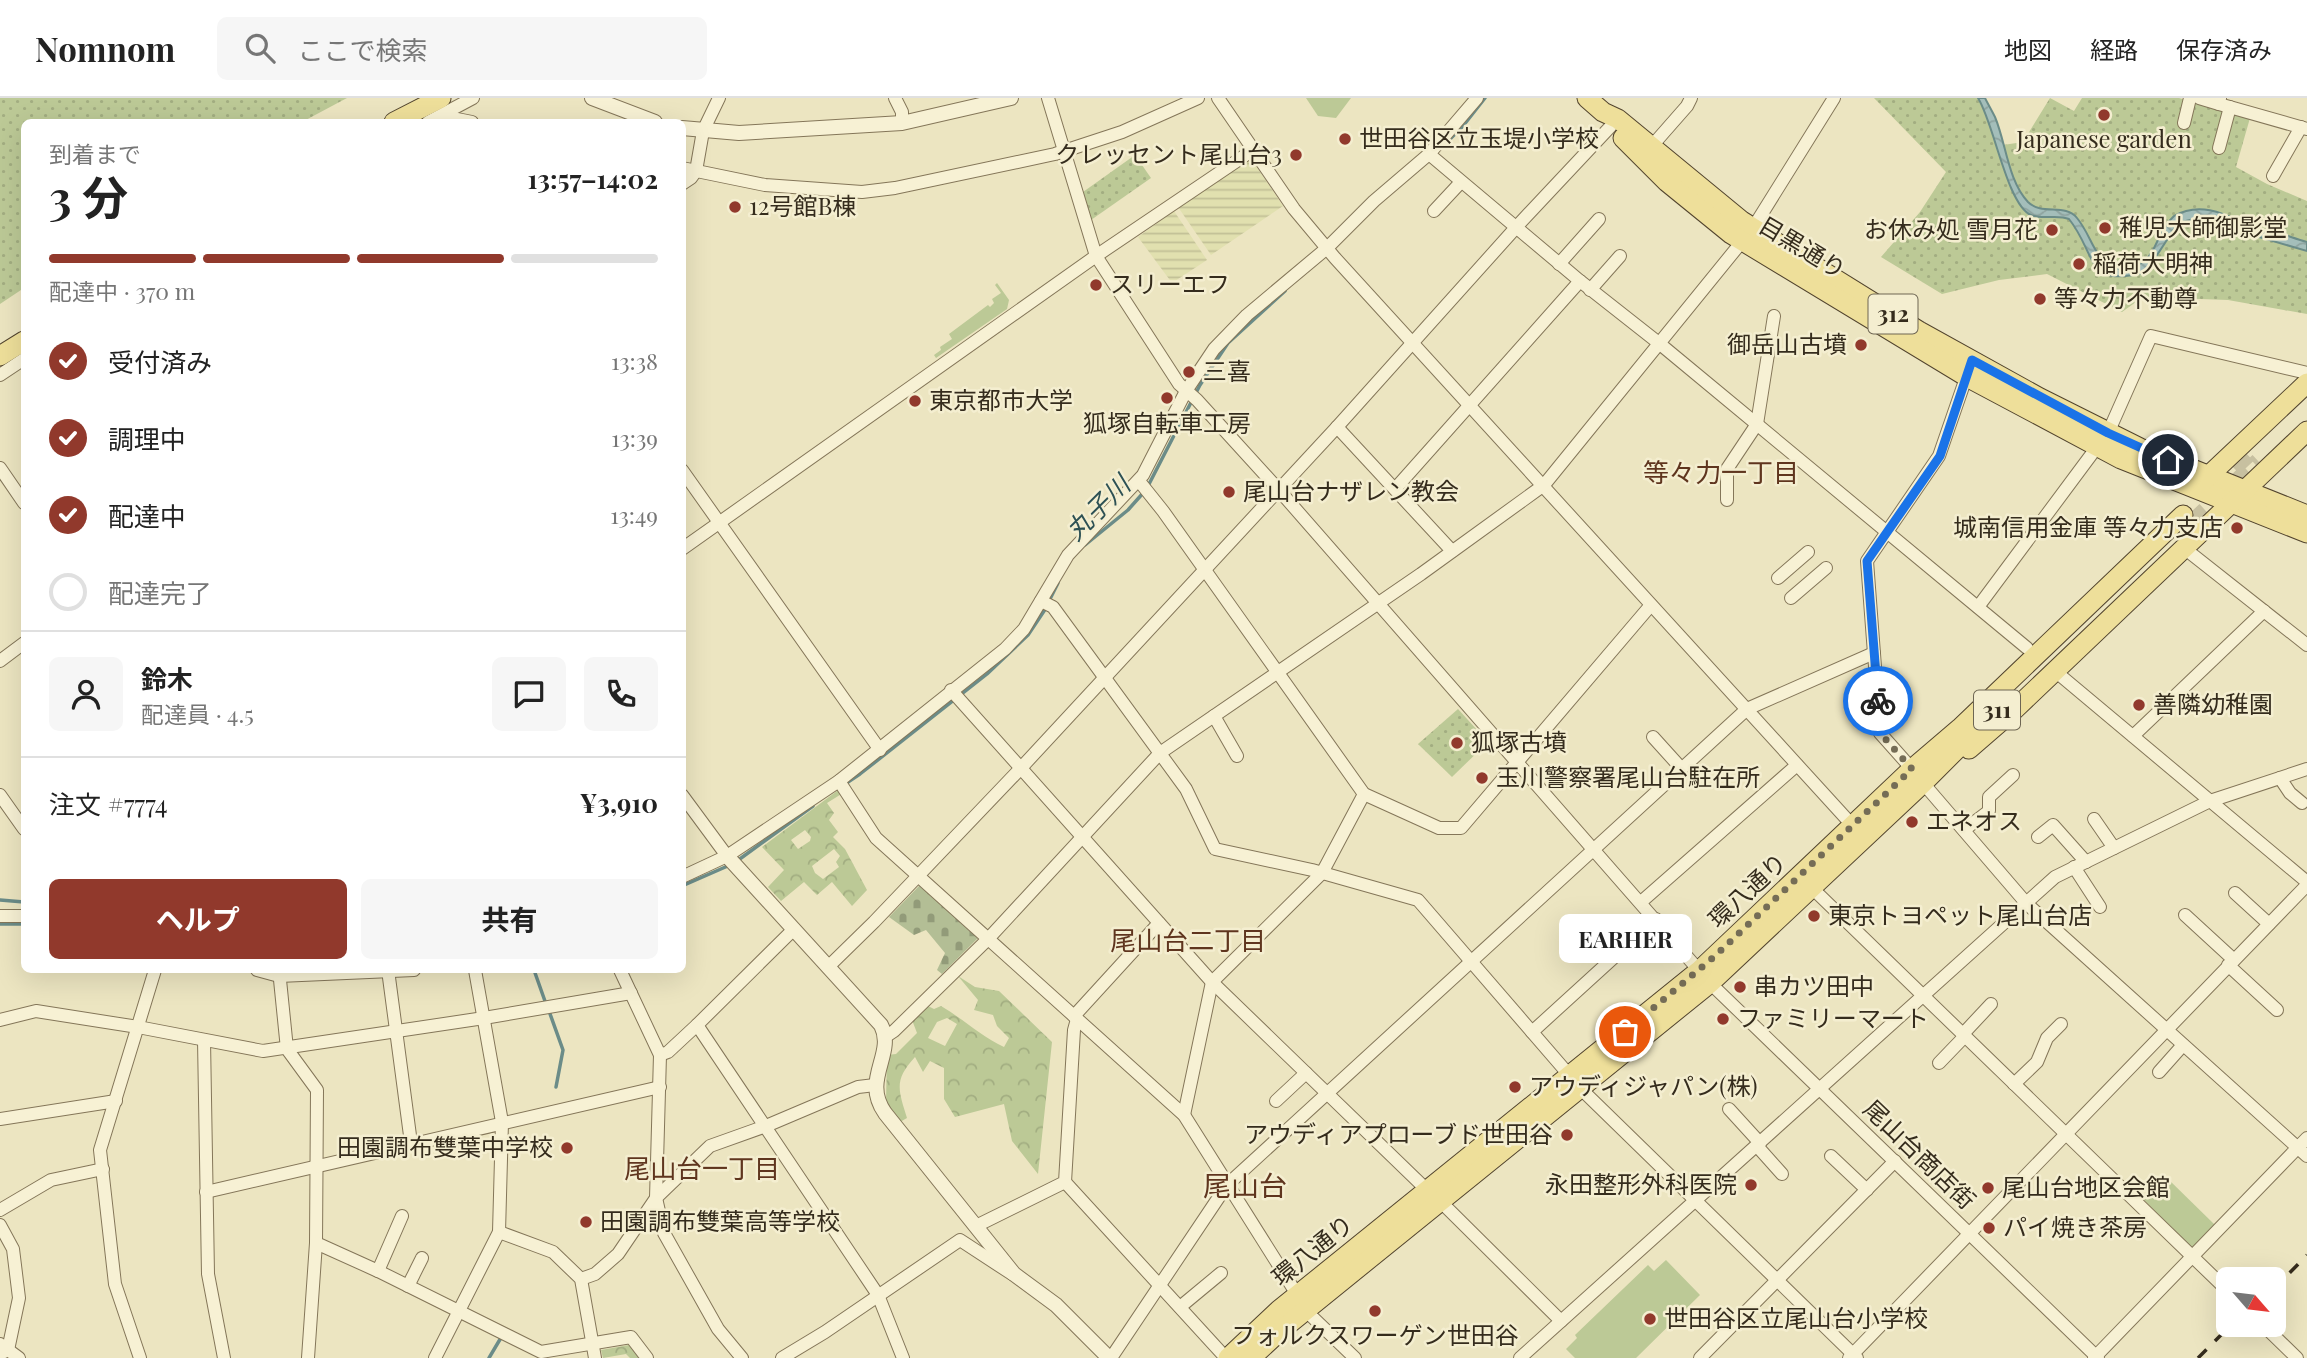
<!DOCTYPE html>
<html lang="ja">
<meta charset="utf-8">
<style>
:root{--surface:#fff;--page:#f6f6f6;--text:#222;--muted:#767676;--line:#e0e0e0;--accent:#91392c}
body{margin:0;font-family:"Playfair Display","Noto Sans JP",serif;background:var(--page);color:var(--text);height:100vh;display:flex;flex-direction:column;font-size:26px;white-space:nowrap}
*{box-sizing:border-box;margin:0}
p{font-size:23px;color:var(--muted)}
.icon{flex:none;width:38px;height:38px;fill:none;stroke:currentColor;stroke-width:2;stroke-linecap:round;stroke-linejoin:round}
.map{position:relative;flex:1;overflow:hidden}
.details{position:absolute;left:21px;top:21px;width:665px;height:854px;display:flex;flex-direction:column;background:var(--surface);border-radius:10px;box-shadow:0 7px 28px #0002}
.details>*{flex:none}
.needle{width:46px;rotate:118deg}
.buttons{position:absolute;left:2216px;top:1169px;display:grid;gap:14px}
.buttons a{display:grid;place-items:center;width:70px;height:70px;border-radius:10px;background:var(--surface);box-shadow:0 7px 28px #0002;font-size:35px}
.pin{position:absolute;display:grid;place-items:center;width:60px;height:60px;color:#fff;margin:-30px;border:4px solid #fff;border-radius:50%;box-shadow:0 2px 7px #0007}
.courier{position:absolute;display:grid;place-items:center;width:70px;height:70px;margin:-35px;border:5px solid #1a73e8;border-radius:50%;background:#fff;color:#222;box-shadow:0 2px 9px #0007}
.bubble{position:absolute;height:49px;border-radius:10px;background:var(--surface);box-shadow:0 7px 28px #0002;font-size:23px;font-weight:700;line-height:49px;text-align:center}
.head em{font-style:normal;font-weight:700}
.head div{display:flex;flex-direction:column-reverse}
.head{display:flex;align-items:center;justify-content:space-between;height:119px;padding:0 28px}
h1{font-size:46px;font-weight:700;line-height:52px}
.bar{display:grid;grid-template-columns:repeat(4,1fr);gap:10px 7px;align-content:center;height:84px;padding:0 28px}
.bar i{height:9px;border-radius:5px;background:var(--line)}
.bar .selected{background:var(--accent)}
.bar p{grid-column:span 4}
.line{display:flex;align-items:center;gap:18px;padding:0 28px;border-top:2px solid var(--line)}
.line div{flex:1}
.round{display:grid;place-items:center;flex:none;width:74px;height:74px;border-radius:10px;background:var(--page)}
ol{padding:0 28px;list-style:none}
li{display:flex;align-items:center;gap:21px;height:77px}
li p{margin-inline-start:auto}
li .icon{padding:7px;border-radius:50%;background:var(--accent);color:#fff;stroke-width:4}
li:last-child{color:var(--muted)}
li i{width:38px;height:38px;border:4px solid var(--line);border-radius:50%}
.action{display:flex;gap:14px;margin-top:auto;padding:14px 28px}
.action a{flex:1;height:80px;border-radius:10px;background:var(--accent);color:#fff;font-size:28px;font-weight:700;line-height:80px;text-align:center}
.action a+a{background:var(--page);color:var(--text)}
header{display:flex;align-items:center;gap:42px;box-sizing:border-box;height:98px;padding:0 35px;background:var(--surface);border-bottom:2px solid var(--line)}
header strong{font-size:33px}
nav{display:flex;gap:38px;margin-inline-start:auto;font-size:24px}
.search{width:490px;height:63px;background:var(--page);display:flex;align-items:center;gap:18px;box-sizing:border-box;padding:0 24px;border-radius:10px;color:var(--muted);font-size:26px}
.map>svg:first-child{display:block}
</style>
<header>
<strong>Nomnom</strong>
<div class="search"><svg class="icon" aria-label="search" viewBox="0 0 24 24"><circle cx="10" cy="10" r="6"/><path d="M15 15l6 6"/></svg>ここで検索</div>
<nav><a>地図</a><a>経路</a><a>保存済み</a></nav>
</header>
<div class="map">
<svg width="2307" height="1260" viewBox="0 0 2307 1260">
<defs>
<pattern id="farmland-rules" width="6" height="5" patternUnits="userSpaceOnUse" patternTransform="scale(1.75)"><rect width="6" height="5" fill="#e1e0af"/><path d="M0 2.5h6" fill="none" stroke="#c2c096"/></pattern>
<pattern id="forest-crowns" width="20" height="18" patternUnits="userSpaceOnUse" patternTransform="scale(1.75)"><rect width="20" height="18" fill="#bcc996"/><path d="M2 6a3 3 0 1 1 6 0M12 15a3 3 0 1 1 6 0" fill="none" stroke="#a2ad81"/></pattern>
<pattern id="cemetery-stones" width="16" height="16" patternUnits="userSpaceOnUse" patternTransform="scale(1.75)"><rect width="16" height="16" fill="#b3be95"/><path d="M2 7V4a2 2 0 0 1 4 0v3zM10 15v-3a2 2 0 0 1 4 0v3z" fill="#929b79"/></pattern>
<pattern id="park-dots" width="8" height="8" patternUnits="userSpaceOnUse" patternTransform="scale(1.75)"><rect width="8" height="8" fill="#bcc996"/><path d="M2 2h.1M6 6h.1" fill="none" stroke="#a2ad81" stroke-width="1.8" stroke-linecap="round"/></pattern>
<pattern id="water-waves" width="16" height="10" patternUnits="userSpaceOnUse" patternTransform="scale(1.75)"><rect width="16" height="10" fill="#a4beba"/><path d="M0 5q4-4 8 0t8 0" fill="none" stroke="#8ea39f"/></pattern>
</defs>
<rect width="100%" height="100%" fill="#ece5c1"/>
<g fill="url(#farmland-rules)">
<polygon points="1250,59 1283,108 1211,157 1178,109"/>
<polygon points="1174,113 1207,162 1172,185 1138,139"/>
</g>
<g fill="#bcc996">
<polygon points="1306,0 1351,0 1336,20 1318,18"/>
<polygon points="997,185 1009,202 1007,211 936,260 934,257 941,252 940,249 952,241 949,236 988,207 990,209 994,205 992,201 1001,195 995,187"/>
<polygon points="2166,1079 2215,1127 2192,1150 2144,1102"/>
<polygon points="1666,1162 1700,1197 1636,1260 1575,1260 1566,1251 1577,1240 1575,1237 1648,1167 1654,1173"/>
</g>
<g fill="url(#forest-crowns)" fill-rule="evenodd">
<path d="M841 690 843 695 827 705 834 715 829 722 838 734 833 739 845 751 867 792 852 808 832 784 817 797 804 784 781 803 768 789 784 772 762 749ZM805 732 811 739 810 743 798 751 791 742ZM834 751 840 758 836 764 839 769 823 781 815 775 812 768Z"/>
<path d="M958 878 975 889 999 893 1052 944 1038 1076 1012 1043 1004 1006 955 1019 944 1001V970L930 963 923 974 915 959C894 982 898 991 907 1020L900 1024 886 1004 887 957 896 956 917 935 912 922 926 907 934 911 941 908C963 921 981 938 1004 949L1009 940 997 928 993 917 974 912 978 902ZM947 920 957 926 945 948 928 940 937 924Z"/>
<polygon points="629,1247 639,1260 630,1260 626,1256 603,1260 601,1252"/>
</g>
<polygon fill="url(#cemetery-stones)" points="920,787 979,839 942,876 937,872 945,855 926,832 914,837 889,819"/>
<g fill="url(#park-dots)">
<polygon points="0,0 347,0 302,24 24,24 24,190 0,206"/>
<polygon points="1874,0 1984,0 1988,5 2003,47 2023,44 2050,0 2074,13 2082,0 2179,0 2250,20 2236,69 2267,86 2307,103 2307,216 2228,202 2143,199 2122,214 2047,176 1999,182 1942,196 1881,159 1920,114 1946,74"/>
<polygon points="1135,57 1151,80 1091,122 1083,94"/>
<polygon points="1458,611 1488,644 1452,679 1418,646"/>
</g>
<path fill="url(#water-waves)" stroke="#6b8c88" stroke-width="2" d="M1978 0H1985C1988 6 1992 13 1995 19 2006 45 2008 83 2028 104 2042 118 2065 105 2077 120 2092 138 2093 160 2115 171 2162 170 2149 141 2174 118 2202 102 2228 118 2253 129 2260 132 2268 132 2275 134 2286 137 2296 141 2307 144V153L2249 136 2219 122 2194 121 2178 125 2146 174C2085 191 2097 156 2069 121 2057 116 2043 122 2031 117 2007 107 1994 25 1978 0Z"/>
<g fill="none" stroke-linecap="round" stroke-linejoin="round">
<g stroke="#6b8c88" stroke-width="3.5">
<polyline points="1448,43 1463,28 1485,0"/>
<polyline points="1148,388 1200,287 1228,245 1285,193"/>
<polyline points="1085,447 1128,412 1144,394"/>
<polyline points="1049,503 1058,485"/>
<polyline points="845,686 860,676 987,576 1028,537 1046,510"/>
<polyline points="737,763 813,708"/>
<polyline points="682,788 730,767"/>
<polyline points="0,802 24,804"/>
<polyline points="0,826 24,826"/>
<polyline points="534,872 546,906"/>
<polyline points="549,913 563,952 556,989"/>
<polyline points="489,1260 502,1238"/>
</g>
<g stroke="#c7c0a0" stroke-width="19" stroke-dasharray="19 10" stroke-linecap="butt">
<polyline points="2212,389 2249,354"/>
<polyline points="2192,426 2259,364"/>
</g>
<g stroke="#847659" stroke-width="14">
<g id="minor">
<polyline points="895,0 902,14 902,25"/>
<polyline points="1048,0 1096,158 1179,286 1197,302 1278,391 1710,885 2098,1260"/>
<polyline points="1218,0 1294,111 1335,160 1853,728"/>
<polyline points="2199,0 2219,6 2220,0"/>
<polyline points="2219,6 2307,31"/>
<polyline points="448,14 452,20 472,24"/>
<polyline points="428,24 473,0"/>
<polyline points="2184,25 2190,0"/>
<polyline points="1651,49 1687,8 1691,0"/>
<polyline points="2219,50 2230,9"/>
<polyline points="1429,56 1580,183 1660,246 2027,550"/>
<polyline points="682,70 765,87 862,94 895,90 1055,56 1122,34 1198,0"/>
<polyline points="2273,78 2301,29"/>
<polyline points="682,86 691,80 696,73 703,33 719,0"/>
<polyline points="1434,113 1461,84"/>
<polyline points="1559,166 1599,121"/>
<polyline points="1590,192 1620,158"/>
<polyline points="0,277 24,261"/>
<polyline points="1337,329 1452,453"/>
<polyline points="2108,335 2151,238 2307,275"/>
<polyline points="0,370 24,405"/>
<polyline points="682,372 880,652"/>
<polyline points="1139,383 1163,413 1364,696 1439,730 1461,730 1651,507"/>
<polyline points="1395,391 1580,183"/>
<polyline points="1727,402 1727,371 1757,326 1774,218"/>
<polyline points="2184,450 2307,547"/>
<polyline points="682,451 1096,158 1253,52"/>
<polyline points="1778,480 1808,454"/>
<polyline points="1791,500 1826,470"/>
<polyline points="1041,503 1053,509 1186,691 1215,751 1312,772 1418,802 1570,978"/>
<polyline points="1978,509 2097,349"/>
<polyline points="0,563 24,545"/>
<polyline points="2055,573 2307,784"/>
<polyline points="951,592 1212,884 1428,1093"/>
<polyline points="1214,618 1237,658"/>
<polyline points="2133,638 2264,513"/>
<polyline points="1653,639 1681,670"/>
<polyline points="1912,671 1880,635 1867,463 1939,358 1968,274"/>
<polyline points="2280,680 2290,695 2302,705"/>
<polyline points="839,683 876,740 1184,1017 1298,1198"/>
<polyline points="1923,685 2027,806 2307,1058"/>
<polyline points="0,697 24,731"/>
<polyline points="682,697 727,758"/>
<polyline points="2094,721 2114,750"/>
<polyline points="1964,732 1989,713 1989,699 2013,677"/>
<polyline points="2038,739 2053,727 2086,764"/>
<polyline points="2074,769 2100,809"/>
<polyline points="682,779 727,758 839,683 1005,551 1024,531 1068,457 1143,377 1186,293 1214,251 1247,217 1327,150 1374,103 1429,56 1477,0"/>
<polyline points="1812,790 2228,1193"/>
<polyline points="2235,795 2269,826"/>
<polyline points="1641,804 1797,667"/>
<polyline points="2185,817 2234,862"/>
<polyline points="0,818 24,818"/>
<polyline points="2228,867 2277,912"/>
<polyline points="828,869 874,824 1021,670 1337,329 1520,125 1611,28"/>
<polyline points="257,872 279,878 414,872"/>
<polyline points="279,872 287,951 317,992 316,1145 308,1260"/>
<polyline points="388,872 411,1045"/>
<polyline points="620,872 660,957 656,1100 664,1135 718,1231 742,1260"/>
<polyline points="1074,918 1159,825"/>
<polyline points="0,922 36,913 138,929 263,953 484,920 631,895"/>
<polyline points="697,927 878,1197 903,1260"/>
<polyline points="1532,934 1656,821"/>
<polyline points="1963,936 1991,906"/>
<polyline points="885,939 894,933 988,841 1160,655 1421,476 1544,387 1753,130 1834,0"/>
<polyline points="204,942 208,1176 224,1260"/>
<polyline points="660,957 668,954 697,927 794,831"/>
<polyline points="1939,965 1965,938"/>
<polyline points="2159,974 2183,947"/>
<polyline points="2014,986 2037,964 2047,940 2061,926"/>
<polyline points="1581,991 1857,1260"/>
<polyline points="1276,1003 1306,975"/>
<polyline points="1729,1011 1760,1045"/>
<polyline points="1184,1017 1212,884 1322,775 1364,696"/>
<polyline points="0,1021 116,1003"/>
<polyline points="1757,1048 1782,1076"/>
<polyline points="1831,1058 1867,1092"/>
<polyline points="1065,1084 1226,1260"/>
<polyline points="206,1094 660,989"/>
<polyline points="1441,1104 1561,1223"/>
<polyline points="0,1112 51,1082 103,1071"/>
<polyline points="0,1127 13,1151 19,1200 8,1252 0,1256"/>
<polyline points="976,1128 1065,1084 1074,932 1077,921"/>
<polyline points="499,1134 553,1154 581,1181 595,1260"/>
<polyline points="316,1145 378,1173 541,1254 631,1239 647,1260"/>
<polyline points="378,1173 402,1118"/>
<polyline points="581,1181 595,1176 618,1156 656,1100 710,1048 766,1028 858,989 875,987"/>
<polyline points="408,1188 422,1160"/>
<polyline points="1180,1209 1221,1175"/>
<polyline points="1305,1212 1355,1260"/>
<polyline points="2263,1227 2297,1260"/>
<polyline points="0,1246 19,1260"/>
<polyline points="140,1260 115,1186 100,1052 155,872"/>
<polyline points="435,1260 499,1134 502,1024 475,872"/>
<polyline points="782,1260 825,1234 960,1142 1012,1176"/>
<polyline points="1111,1260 1227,1087 1747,611 1874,555"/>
<polyline points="1520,1260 2055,779 2210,703 2307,671"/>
<polyline points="1700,1260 1895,1063"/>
<polyline points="1849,1260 2307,787"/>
<polyline points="2094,1260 2307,1040"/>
</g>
</g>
<g stroke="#847659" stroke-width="16">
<g id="tertiary">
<polyline points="592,0 655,24"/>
<polyline points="682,30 739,35 902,25 1011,0"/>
<path d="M727 758 881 927C896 956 861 981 885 1015L1014 1176 1056 1207 1109 1260"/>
</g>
</g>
<g stroke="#52442e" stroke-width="21">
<g id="primary">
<polyline points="1587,0 1603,14 1618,21 1742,123 1919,233 2040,300 2140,350 2307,417"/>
<polyline points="394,24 441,0"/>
<polyline points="1623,40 1667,84 1731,136 1967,279 2121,361 2307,435"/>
<polyline points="0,258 24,243"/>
<polyline points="2201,385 2307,285"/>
<polyline points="1969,651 2014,612 2307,333"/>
<polyline points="1228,1260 1279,1212 1700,872 1912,671 1960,630 2183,417"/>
<polyline points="1251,1260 1280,1233 1710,885 1923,685 1976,632"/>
</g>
</g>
<use href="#minor" stroke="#f7f1d4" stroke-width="12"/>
<use href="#tertiary" stroke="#f7f1d4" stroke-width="14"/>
<use href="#primary" stroke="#eedf9a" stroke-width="19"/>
<g stroke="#352c1d" stroke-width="3.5" stroke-dasharray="12 12" stroke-linecap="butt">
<polyline points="2273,1192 2307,1157"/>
<polyline points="2198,1260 2231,1227"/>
</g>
</g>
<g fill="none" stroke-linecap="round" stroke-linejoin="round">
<polyline stroke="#756d56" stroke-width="7" stroke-dasharray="0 12.6" points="1625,934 1715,858 1912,671 1880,635 1878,603"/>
<polyline stroke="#1a73e8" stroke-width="9" points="1878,603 1867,463 1940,358 1972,262 2108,335 2168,362"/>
</g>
<g fill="#91392c" stroke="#f4eed0" stroke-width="2.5">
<circle cx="2104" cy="17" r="7"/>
<circle cx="1345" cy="41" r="7"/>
<circle cx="1296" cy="57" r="7"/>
<circle cx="735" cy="109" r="7"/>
<circle cx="2105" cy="130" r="7"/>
<circle cx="2052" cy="132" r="7"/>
<circle cx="2079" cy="166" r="7"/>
<circle cx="1096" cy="187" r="7"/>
<circle cx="2040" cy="201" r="7"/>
<circle cx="1861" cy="247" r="7"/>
<circle cx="1189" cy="274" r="7"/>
<circle cx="1167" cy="300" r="7"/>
<circle cx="915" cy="303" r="7"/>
<circle cx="1229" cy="394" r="7"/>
<circle cx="2237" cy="430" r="7"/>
<circle cx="2139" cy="607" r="7"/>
<circle cx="1457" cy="645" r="7"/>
<circle cx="1482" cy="680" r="7"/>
<circle cx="1912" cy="724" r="7"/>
<circle cx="1814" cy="818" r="7"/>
<circle cx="1740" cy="889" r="7"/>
<circle cx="1723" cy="921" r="7"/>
<circle cx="1515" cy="989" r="7"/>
<circle cx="1567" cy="1037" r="7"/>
<circle cx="567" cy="1050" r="7"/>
<circle cx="1751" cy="1087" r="7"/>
<circle cx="1988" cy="1090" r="7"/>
<circle cx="586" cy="1124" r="7"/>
<circle cx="1989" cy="1130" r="7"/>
<circle cx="1375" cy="1213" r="7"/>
<circle cx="1650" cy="1221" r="7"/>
</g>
<g text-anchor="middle" stroke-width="5" stroke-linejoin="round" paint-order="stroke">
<g fill="#f4eed0" stroke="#6e6653" stroke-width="2">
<rect x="1868.5" y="196.5" width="49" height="39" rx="5"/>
<rect x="1974" y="592.5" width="46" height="39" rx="5"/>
</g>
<g font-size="23" font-weight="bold" fill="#352c1d">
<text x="1893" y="224">312</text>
<text x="1997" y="620">311</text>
</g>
<g font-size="24" fill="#352c1d" stroke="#f4eed0" text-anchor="start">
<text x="1359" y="49">世田谷区立玉堤小学校</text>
<text x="2104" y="50" text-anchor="middle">Japanese garden</text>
<text x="1282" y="65" text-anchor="end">クレッセント尾山台3</text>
<text x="749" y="117">12号館B棟</text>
<text x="2119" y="138">稚児大師御影堂</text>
<text x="2038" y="140" text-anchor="end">お休み処 雪月花</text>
<text x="2093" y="174">稲荷大明神</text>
<text x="1110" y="195">スリーエフ</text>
<text x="2054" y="209">等々力不動尊</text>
<text x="1847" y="255" text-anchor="end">御岳山古墳</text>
<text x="1203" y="282">三喜</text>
<text x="929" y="311">東京都市大学</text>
<text x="1167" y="334" text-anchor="middle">狐塚自転車工房</text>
<text x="1243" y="402">尾山台ナザレン教会</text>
<text x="2223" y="438" text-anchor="end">城南信用金庫 等々力支店</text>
<text x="2153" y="615">善隣幼稚園</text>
<text x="1471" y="653">狐塚古墳</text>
<text x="1496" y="688">玉川警察署尾山台駐在所</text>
<text x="1926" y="732">エネオス</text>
<text x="1828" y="826">東京トヨペット尾山台店</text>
<text x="1754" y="897">串カツ田中</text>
<text x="1737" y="929">ファミリーマート</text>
<text x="1529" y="997">アウディジャパン(株)</text>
<text x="1553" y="1045" text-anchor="end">アウディアプローブド世田谷</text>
<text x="553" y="1058" text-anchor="end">田園調布雙葉中学校</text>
<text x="1737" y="1095" text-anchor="end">永田整形外科医院</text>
<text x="2002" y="1098">尾山台地区会館</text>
<text x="600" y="1132">田園調布雙葉高等学校</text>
<text x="2003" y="1138">パイ焼き茶房</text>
<text x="1664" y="1229">世田谷区立尾山台小学校</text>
<text x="1375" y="1246" text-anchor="middle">フォルクスワーゲン世田谷</text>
</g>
<g font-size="24" fill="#352c1d" stroke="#f4eed0">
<text transform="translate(1802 150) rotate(31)" y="8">目黒通り</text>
<text transform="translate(1748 793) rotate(-43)" y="8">環八通り</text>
<text transform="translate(1919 1057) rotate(44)" y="8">尾山台商店街</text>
<text transform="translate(1313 1153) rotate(-39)" y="8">環八通り</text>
</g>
<g font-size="26" fill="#5f351e" stroke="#f4eed0">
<text x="1721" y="384">等々力一丁目</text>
<text x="1188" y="852">尾山台二丁目</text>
<text x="702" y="1080">尾山台一丁目</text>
</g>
<g font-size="26" font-style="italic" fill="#2d5154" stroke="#f4eed0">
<text transform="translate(1098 410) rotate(-45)" y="9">丸子川</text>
</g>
<g font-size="28" fill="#5f351e" stroke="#f4eed0">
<text x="1245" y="1098">尾山台</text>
</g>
</g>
</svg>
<div class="buttons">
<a><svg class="needle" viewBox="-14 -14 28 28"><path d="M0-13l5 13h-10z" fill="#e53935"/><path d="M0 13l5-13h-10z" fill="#767676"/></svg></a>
</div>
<div class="pin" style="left:1625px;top:934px;background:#ea580c"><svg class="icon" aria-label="bag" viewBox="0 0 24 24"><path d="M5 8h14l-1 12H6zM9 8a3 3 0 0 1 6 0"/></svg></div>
<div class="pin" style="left:2168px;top:362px;background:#1f2937"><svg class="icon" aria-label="home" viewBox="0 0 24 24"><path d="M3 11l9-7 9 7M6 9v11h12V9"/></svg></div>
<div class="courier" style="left:1878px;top:603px"><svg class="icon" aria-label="bike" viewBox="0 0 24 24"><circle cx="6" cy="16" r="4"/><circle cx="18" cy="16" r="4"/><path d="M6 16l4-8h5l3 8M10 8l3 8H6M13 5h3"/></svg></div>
<div class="bubble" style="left:1559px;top:816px;width:133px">EARHER</div>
<section class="details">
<div class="head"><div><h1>3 分</h1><p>到着まで</p></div><em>13:57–14:02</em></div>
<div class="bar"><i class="selected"></i><i class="selected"></i><i class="selected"></i><i></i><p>配達中 · 370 m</p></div>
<ol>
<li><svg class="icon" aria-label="check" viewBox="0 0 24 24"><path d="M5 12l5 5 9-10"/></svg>受付済み<p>13:38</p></li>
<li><svg class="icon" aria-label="check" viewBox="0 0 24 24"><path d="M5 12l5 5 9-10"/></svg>調理中<p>13:39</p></li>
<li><svg class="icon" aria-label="check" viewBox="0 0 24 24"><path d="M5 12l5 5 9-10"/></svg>配達中<p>13:49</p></li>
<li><i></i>配達完了</li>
</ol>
<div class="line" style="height:126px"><a class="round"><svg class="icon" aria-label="person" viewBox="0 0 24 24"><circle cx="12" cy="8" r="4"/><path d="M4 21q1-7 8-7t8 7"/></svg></a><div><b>鈴木</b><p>配達員 · 4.5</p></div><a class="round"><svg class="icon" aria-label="chat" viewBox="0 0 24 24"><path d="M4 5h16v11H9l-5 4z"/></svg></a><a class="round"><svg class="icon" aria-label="phone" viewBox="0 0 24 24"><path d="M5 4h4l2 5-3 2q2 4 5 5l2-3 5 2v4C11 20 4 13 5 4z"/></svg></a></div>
<div class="line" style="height:91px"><div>注文 #7774</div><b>¥3,910</b></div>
<div class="action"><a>ヘルプ</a><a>共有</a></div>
</section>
</div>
